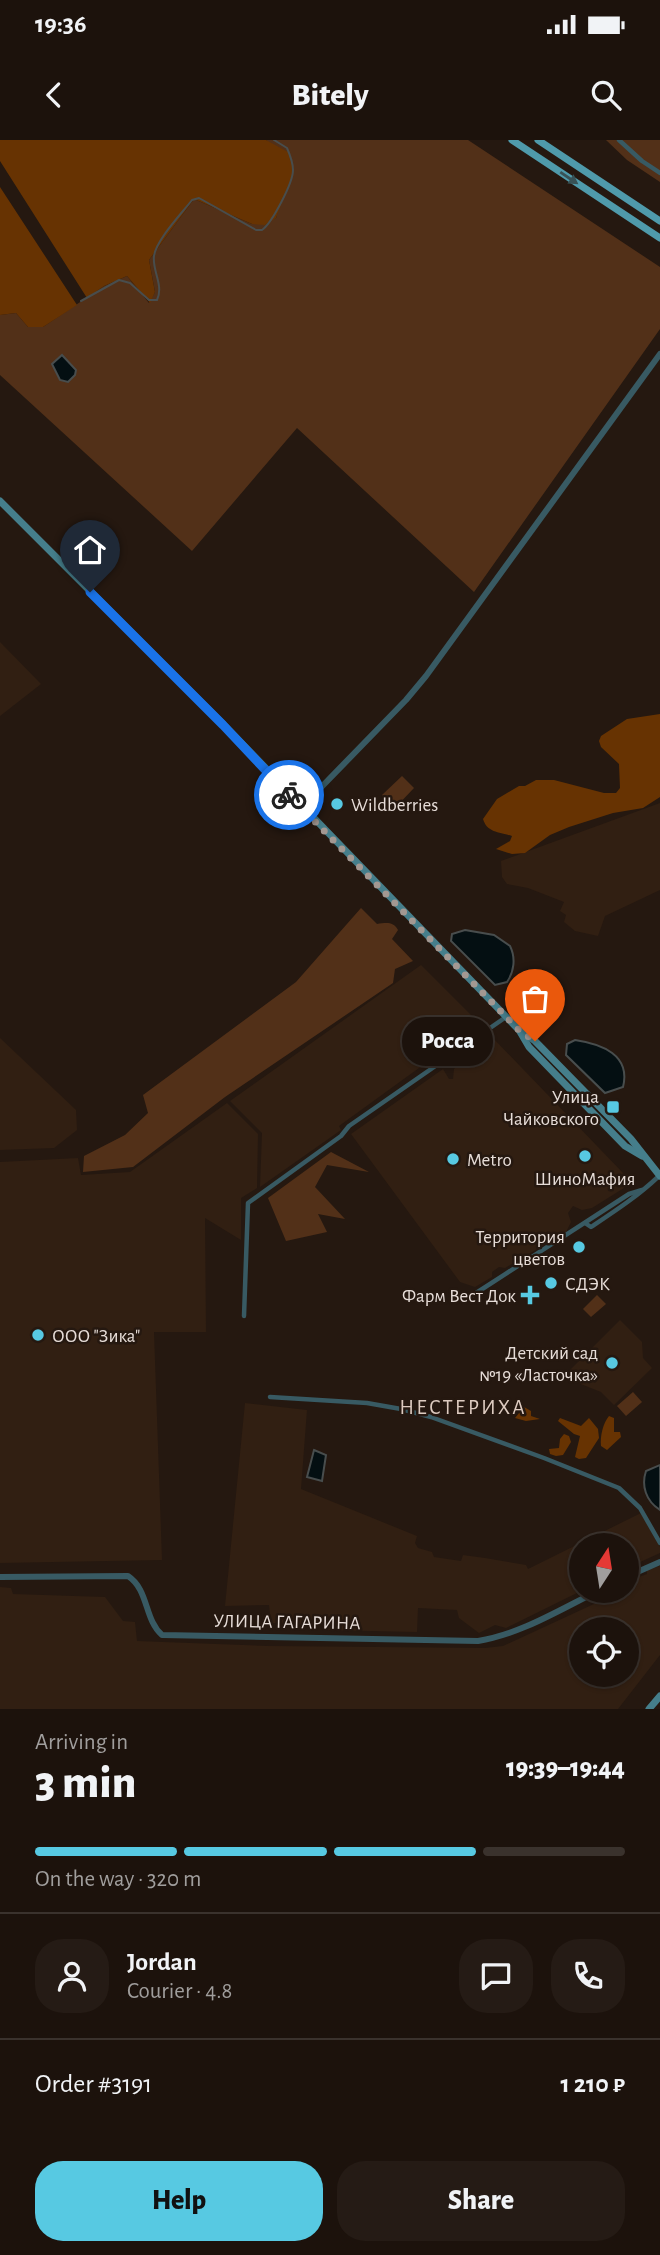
<!DOCTYPE html>
<meta charset="utf-8">
<style>
:root{--surface:#1c120c;--page:#251b15;--text:#f1f3f6;--muted:#a09e9d;--line:#3a322d;--accent:#57c9e2}
body{margin:0;font-family:"Alegreya Sans",sans-serif;background:var(--page);color:var(--text);height:100vh;display:flex;flex-direction:column;font-size:26px;white-space:nowrap}
*{box-sizing:border-box;margin:0}
p{font-size:23px;color:var(--muted)}
.icon{flex:none;width:38px;height:38px;fill:none;stroke:currentColor;stroke-width:2;stroke-linecap:round;stroke-linejoin:round}
.map{position:relative;height:1569px;overflow:hidden}
.side{display:flex;flex-direction:column;background:var(--surface);flex:1}
.side>*{flex:none}
.needle{width:46px;rotate:12deg}
.controls{position:absolute;left:569px;top:1393px;display:grid;gap:14px}
.controls a{display:grid;place-items:center;width:70px;height:70px;border-radius:50%;background:var(--surface);box-shadow:0 2px 5px #0004,0 0 0 2px var(--line);font-size:35px}
.pin{position:absolute;display:grid;place-items:center;width:60px;height:60px;color:#fff;margin:-72px -30px;border-radius:50% 50% 50% 0;rotate:-45deg;box-shadow:0 0 7px #0007}
.pin .icon{rotate:45deg}
.courier{position:absolute;display:grid;place-items:center;width:70px;height:70px;margin:-35px;border:5px solid #1a73e8;border-radius:50%;background:#fff;color:#222;box-shadow:0 2px 9px #0007}
.bubble{position:absolute;height:49px;border-radius:24px;background:var(--surface);box-shadow:0 2px 5px #0004,0 0 0 2px var(--line);font-size:23px;font-weight:800;line-height:49px;text-align:center}
.overview em{font-style:normal;font-weight:800}
.overview div{display:flex;flex-direction:column-reverse}
.overview{display:flex;align-items:center;justify-content:space-between;height:119px;padding:0 35px}
h1{font-size:46px;font-weight:800;line-height:52px}
.bar{display:grid;grid-template-columns:repeat(4,1fr);gap:10px 7px;align-content:center;height:84px;padding:0 35px}
.bar i{height:9px;border-radius:5px;background:var(--line)}
.bar .selected{background:var(--accent)}
.bar p{grid-column:span 4}
.line{display:flex;align-items:center;gap:18px;padding:0 35px;border-top:2px solid var(--line)}
.line div{flex:1}
.round{display:grid;place-items:center;flex:none;width:74px;height:74px;border-radius:28px;background:var(--page)}
.cta{display:flex;gap:14px;margin-top:auto;padding:14px 35px}
.cta a{flex:1;height:80px;border-radius:28px;background:var(--accent);color:#111;font-size:28px;font-weight:800;line-height:80px;text-align:center}
.cta a+a{background:var(--page);color:var(--text)}
.status{display:flex;justify-content:space-between;align-items:center;height:49px;padding:0 35px;background:var(--surface);direction:ltr}
.status svg{height:19px;fill:currentColor}
header{display:flex;justify-content:space-between;align-items:center;height:91px;padding:0 35px;background:var(--surface);font-size:32px;font-weight:800}
.map>svg:first-child{display:block}
</style>
<div class="status"><b>19:36</b><svg viewBox="0 0 49 12"><path d="M0 12V9h3v3zM5 12V6h3v6zM10 12V3h3v9zM15 12V0h3v12zM26 1h20v11H26zM47 4h2v5h-2z"/></svg></div>
<header><svg class="icon" aria-label="back" viewBox="0 0 24 24"><path d="M15 5l-7 7 7 7"/></svg>Bitely<svg class="icon" aria-label="search" viewBox="0 0 24 24"><circle cx="10" cy="10" r="6"/><path d="M15 15l6 6"/></svg></header>
<div class="map">
<svg width="660" height="1569" viewBox="0 0 660 1569">
<rect width="100%" height="100%" fill="#251810"/>
<g fill="#311f12" fill-rule="evenodd">
<polygon points="0,502 41,544 0,576"/>
<polygon points="660,663 660,750 605,776 598,796 575,791 564,782 566,775 560,771 564,762 528,748 507,744 502,737 501,721"/>
<polygon points="421,825 481,885 480,887 430,920 339,986 341,990 260,1047 262,993 230,961"/>
<polygon points="0,898 76,970 77,990 54,1008 0,1010"/>
<polygon points="493,898 624,1034 624,1048 592,1068 582,1070 573,1066 568,1073 571,1082 566,1092 505,1128 499,1127 492,1132 492,1137 475,1147 460,1142 351,994 443,929 449,939 453,939 454,929 468,916"/>
<polygon points="227,963 258,994 257,1048 241,1058 241,1100 205,1078 206,1192 154,1192 162,1420 0,1423 0,1022 78,1018 81,1035 130,1032"/>
<polygon points="620,1180 642,1202 643,1218 652,1228 614,1265 601,1252 563,1237"/>
<polygon points="245,1263 307,1270 301,1349 417,1396 415,1403 418,1408 432,1412 434,1417 461,1421 463,1415 485,1418 526,1425 528,1429 641,1373 660,1407 660,1413 627,1428 626,1405 581,1405 581,1451 506,1488 495,1485 479,1493 459,1478 457,1470 418,1468 417,1492 323,1490 322,1485 271,1483 269,1465 225,1466"/>
<path d="M660 1426V1515L618 1569H0V1447L11 1448 13 1454 105 1457 123 1481 135 1482 137 1501 268 1506 485 1508 503 1506 622 1451H626L627 1445 630 1440 647 1434V1430ZM581 1489H626V1535H581Z"/>
</g>
<g fill="#523018">
<polygon points="266,0 468,0 660,127 660,189 474,452 297,288 192,411 0,235 0,175 16,173 28,187 43,187 104,146 127,136 149,163 155,152 149,120 194,59 252,84 276,78 282,58 268,2"/>
<polygon points="606,0 660,0 660,42 627,20"/>
<polygon points="402,636 414,648 395,668 382,655"/>
<path d="M361 768 377 784C386 783 393 781 398 790L392 799 413 821 395 829 393 843 225 957 133 1027 83 1032 84 1016 125 995 148 973 143 955 296 842Z"/>
<polygon points="331,1012 369,1032 327,1025 315,1047 345,1079 318,1074 327,1092 286,1101 268,1058"/>
<polygon points="597,1155 606,1164 591,1177 583,1169"/>
<polygon points="633,1252 642,1262 626,1276 617,1266"/>
</g>
<g fill="#673302">
<polygon points="0,0 266,0 288,12 294,31 276,78 265,85 252,84 194,59 149,120 155,152 150,163 127,136 104,146 87,158 0,21"/>
<polygon points="0,47 77,165 43,187 28,187 16,173 0,175"/>
<path d="M660 574V657L643 668 613 673 569 687 550 695 525 713 512 714 496 709 510 701 512 696C500 692 487 693 483 679L497 659 519 646H525L536 640H554L604 653H616L620 648 619 624 601 607 599 601 601 596 627 579Z"/>
<polygon points="524,1267 531,1271 531,1276 540,1279 526,1281 515,1278"/>
<path d="M609 1276 614 1278V1292H620L621 1297 607 1310 601 1306C600 1296 603 1283 609 1276Z"/>
<polygon points="560,1278 581,1286 589,1278 598,1289 599,1298 586,1318 579,1319 575,1317 580,1296 574,1294 558,1281"/>
<polygon points="564,1294 569,1296 571,1302 563,1315 556,1316 550,1314 549,1309 559,1308 560,1299"/>
</g>
<g fill="#040f12" stroke="#484d4d" stroke-width="2">
<polygon points="62,215 76,230 75,235 68,242 60,240 52,224"/>
<path d="M465 790 494 795 510 806C516 818 514 832 507 842L495 845 451 801 452 794Z"/>
<path d="M575 900C602 904 631 915 623 947L605 953 566 915 567 904Z"/>
<polygon points="314,1310 326,1315 322,1341 307,1337"/>
<path d="M660 1325V1370C646 1361 641 1346 646 1331Z"/>
</g>
<g fill="none" stroke-linecap="round" stroke-linejoin="round">
<path stroke="#484d4d" stroke-width="2" d="M81 161 119 140 130 143 149 160H157C164 145 152 131 154 116 156 100 182 73 192 60L199 58 256 90H262C272 83 293 43 293 30 293 22 290 15 287 8L274 0"/>
<g stroke="#385a63" stroke-width="4.5">
<polyline points="619,0 642,21 660,33"/>
<path d="M585 1083 591 1087C615 1071 638 1056 659 1036"/>
<polyline points="473,1155 629,1054 642,1050"/>
<polyline points="244,1176 248,1063 341,996 349,986 506,877"/>
<polyline points="270,1257 367,1263 401,1269 431,1277 544,1318 619,1348 640,1368 660,1403"/>
</g>
<g stroke="#385a63" stroke-width="6">
<polyline points="301,668 406,560 426,536 660,214"/>
<path d="M0 1437 128 1436C149 1450 144 1479 162 1495L478 1501C521 1494 559 1470 598 1451"/>
<polyline points="626,1437 660,1422"/>
</g>
<g stroke="#457e8b" stroke-width="7">
<polyline points="0,361 224,585 519,890 529,907 625,1006 642,1016"/>
<polyline points="523,892 535,901 631,999 660,1036"/>
<polyline points="649,1569 660,1556"/>
</g>
<g stroke="#4f9aab" stroke-width="7">
<polyline points="512,0 660,98"/>
<polyline points="538,0 660,81"/>
</g>
</g>
<defs><path id="oneway-solid" d="M-6-.8H1V-3.2L6.5 0L1 3.2V.8H-6Z" transform="scale(1.75)"/></defs>
<use fill="#385256" href="#oneway-solid" transform="translate(569 38) rotate(34)"/>
<g fill="none" stroke-linecap="round" stroke-linejoin="round">
<polyline stroke="#a39892" stroke-width="7" stroke-dasharray="0 12.6" points="289,655 519,890 535,901"/>
<polyline stroke="#1a73e8" stroke-width="9" points="90,452 223,585 289,655"/>
</g>
<g fill="#57c9e2" stroke="#251810" stroke-width="2.5">
<circle cx="337" cy="664" r="7"/>
<rect x="606" y="960" width="14" height="14" rx="3.5"/>
<circle cx="585" cy="1016" r="7"/>
<circle cx="453" cy="1019" r="7"/>
<circle cx="579" cy="1107" r="7"/>
<circle cx="551" cy="1143" r="7"/>
<path d="M526.5 1144.5h7v7h7v7h-7v7h-7v-7h-7v-7h7z"/>
<circle cx="38" cy="1195" r="7"/>
<circle cx="612" cy="1223" r="7"/>
</g>
<g text-anchor="middle" stroke-width="5" stroke-linejoin="round" paint-order="stroke">
<g font-size="19" fill="#e7ddd8" stroke="#251810" text-anchor="start">
<text x="351" y="671">Wildberries</text>
<text x="599" y="963" text-anchor="end">Улица<tspan x="599" dy="22">Чайковского</tspan></text>
<text x="467" y="1026">Metro</text>
<text x="585" y="1045" text-anchor="middle">ШиноМафия</text>
<text x="565" y="1103" text-anchor="end">Территория<tspan x="565" dy="22">цветов</tspan></text>
<text x="565" y="1150">СДЭК</text>
<text x="516" y="1162" text-anchor="end">Фарм Вест Док</text>
<text x="52" y="1202">ООО "Зика"</text>
<text x="598" y="1219" text-anchor="end">Детский сад<tspan x="598" dy="22">№19 «Ласточка»</tspan></text>
</g>
<g font-size="19" fill="#e7ddd8" stroke="#251810">
<text transform="translate(287 1481) rotate(1)" y="7">УЛИЦА ГАГАРИНА</text>
</g>
<g font-size="21" letter-spacing="2" fill="#ddcbc0" stroke="#251810">
<text x="463" y="1274">НЕСТЕРИХА</text>
</g>
</g>
</svg>
<div class="controls">
<a><svg class="needle" viewBox="-14 -14 28 28"><path d="M0-13l5 13h-10z" fill="#e53935"/><path d="M0 13l5-13h-10z" fill="#a09e9d"/></svg></a>
<a><svg class="icon" aria-label="locate" viewBox="0 0 24 24"><circle cx="12" cy="12" r="6"/><path d="M12 2v4M12 18v4M2 12h4M18 12h4"/></svg></a>
</div>
<div class="pin" style="left:535px;top:901px;background:#ea580c"><svg class="icon" aria-label="bag" viewBox="0 0 24 24"><path d="M5 8h14l-1 12H6zM9 8a3 3 0 0 1 6 0"/></svg></div>
<div class="pin" style="left:90px;top:452px;background:#1f2937"><svg class="icon" aria-label="home" viewBox="0 0 24 24"><path d="M3 11l9-7 9 7M6 9v11h12V9"/></svg></div>
<div class="courier" style="left:289px;top:655px"><svg class="icon" aria-label="bike" viewBox="0 0 24 24"><circle cx="6" cy="16" r="4"/><circle cx="18" cy="16" r="4"/><path d="M6 16l4-8h5l3 8M10 8l3 8H6M13 5h3"/></svg></div>
<div class="bubble" style="left:402px;top:877px;width:91px">Росса</div>
</div>
<section class="side">
<div class="overview"><div><h1>3 min</h1><p>Arriving in</p></div><em>19:39–19:44</em></div>
<div class="bar"><i class="selected"></i><i class="selected"></i><i class="selected"></i><i></i><p>On the way · 320 m</p></div>
<div class="line" style="height:126px"><a class="round"><svg class="icon" aria-label="person" viewBox="0 0 24 24"><circle cx="12" cy="8" r="4"/><path d="M4 21q1-7 8-7t8 7"/></svg></a><div><b>Jordan</b><p>Courier · 4.8</p></div><a class="round"><svg class="icon" aria-label="chat" viewBox="0 0 24 24"><path d="M4 5h16v11H9l-5 4z"/></svg></a><a class="round"><svg class="icon" aria-label="phone" viewBox="0 0 24 24"><path d="M5 4h4l2 5-3 2q2 4 5 5l2-3 5 2v4C11 20 4 13 5 4z"/></svg></a></div>
<div class="line" style="height:91px"><div>Order #3191</div><b>1 210 ₽</b></div>
<div class="cta"><a>Help</a><a>Share</a></div>
</section>
